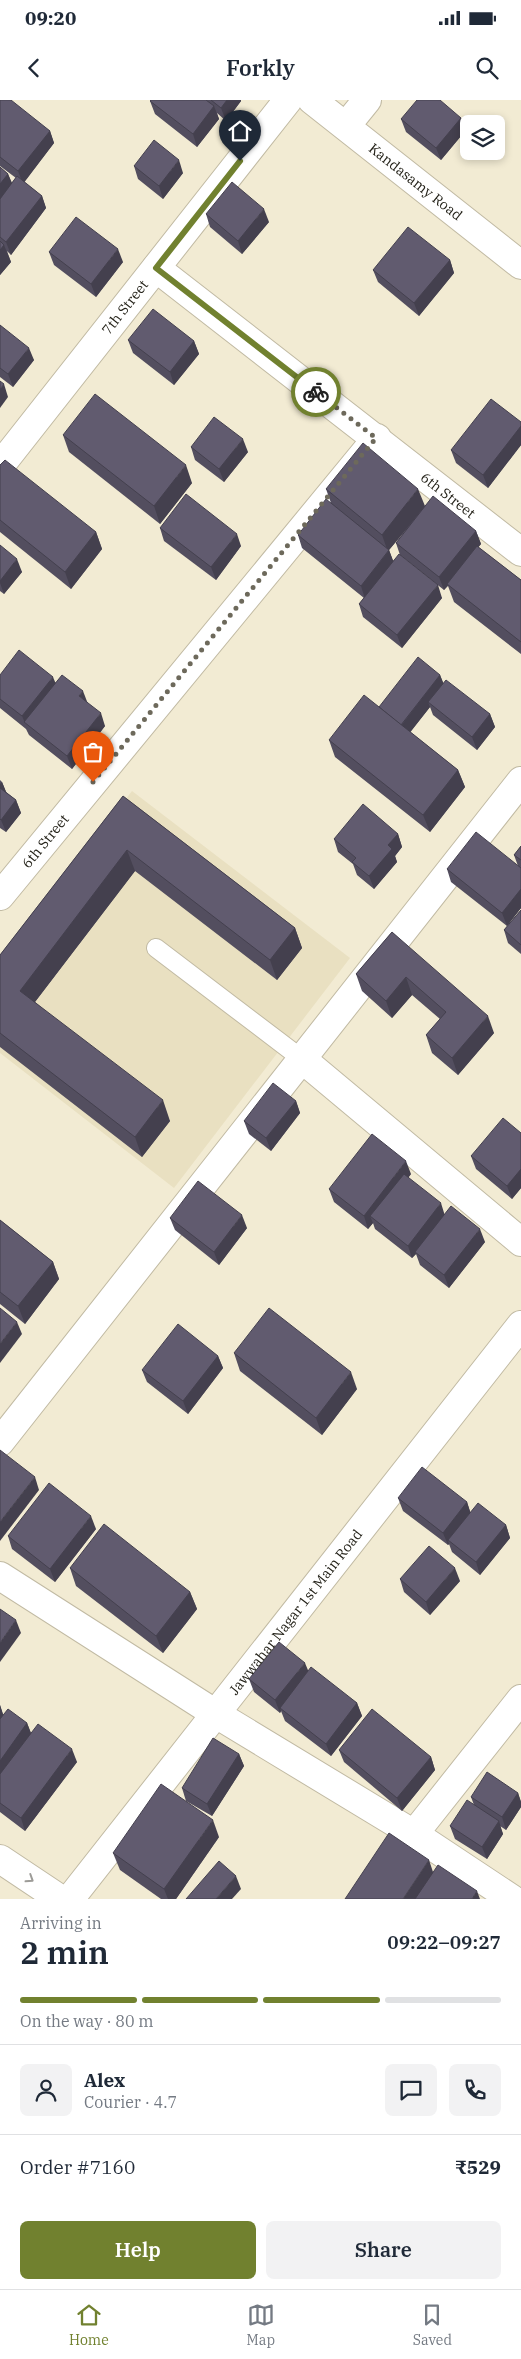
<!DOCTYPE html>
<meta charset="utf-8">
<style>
:root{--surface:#fff;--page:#f2f2f3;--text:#1f2937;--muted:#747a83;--line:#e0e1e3;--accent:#71812f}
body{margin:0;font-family:"IBM Plex Serif",serif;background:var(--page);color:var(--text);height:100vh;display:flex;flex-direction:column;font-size:19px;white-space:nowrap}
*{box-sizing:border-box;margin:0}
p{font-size:16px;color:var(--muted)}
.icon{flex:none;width:28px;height:28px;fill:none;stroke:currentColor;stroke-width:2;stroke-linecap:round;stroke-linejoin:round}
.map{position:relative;height:1799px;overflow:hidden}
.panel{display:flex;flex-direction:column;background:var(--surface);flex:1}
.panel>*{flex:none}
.tools{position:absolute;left:460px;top:15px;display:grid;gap:10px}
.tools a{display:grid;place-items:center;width:45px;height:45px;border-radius:8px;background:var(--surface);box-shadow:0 2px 8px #0003;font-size:25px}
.pin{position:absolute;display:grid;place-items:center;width:42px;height:42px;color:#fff;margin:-51px -21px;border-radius:50% 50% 50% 0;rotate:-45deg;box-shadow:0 0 5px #0007}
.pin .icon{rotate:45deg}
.courier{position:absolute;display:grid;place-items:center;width:50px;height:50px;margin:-25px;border:4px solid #71812f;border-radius:50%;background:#fff;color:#222;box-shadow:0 1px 6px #0007}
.summary em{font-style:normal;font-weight:600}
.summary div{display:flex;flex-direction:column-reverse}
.summary{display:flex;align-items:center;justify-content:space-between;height:85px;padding:0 20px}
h1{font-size:32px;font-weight:600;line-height:38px}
.bar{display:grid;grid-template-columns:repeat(4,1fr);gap:8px 5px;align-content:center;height:60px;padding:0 20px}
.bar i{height:6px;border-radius:4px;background:var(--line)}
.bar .selected{background:var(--accent)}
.bar p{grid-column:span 4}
.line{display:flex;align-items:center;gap:12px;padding:0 20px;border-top:1px solid var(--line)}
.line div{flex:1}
.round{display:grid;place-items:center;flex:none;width:52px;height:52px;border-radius:8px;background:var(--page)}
.primary-button{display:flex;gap:10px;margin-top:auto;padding:10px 20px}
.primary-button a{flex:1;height:58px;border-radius:8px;background:var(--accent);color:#fff;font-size:20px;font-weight:600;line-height:58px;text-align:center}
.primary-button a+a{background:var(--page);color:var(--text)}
.status{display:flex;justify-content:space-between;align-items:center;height:35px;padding:0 25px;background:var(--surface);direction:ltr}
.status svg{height:14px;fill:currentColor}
header{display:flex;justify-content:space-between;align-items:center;height:65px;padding:0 20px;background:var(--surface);font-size:22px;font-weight:600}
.menu{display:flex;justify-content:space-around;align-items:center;height:70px;border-top:1px solid var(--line);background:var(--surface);font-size:14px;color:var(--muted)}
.menu a{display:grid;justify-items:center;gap:2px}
.menu .selected{color:var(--accent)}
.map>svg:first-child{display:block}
</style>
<div class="status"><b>09:20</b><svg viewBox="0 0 49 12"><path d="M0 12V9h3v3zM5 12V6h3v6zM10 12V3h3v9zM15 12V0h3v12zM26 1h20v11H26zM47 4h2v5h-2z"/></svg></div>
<header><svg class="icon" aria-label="back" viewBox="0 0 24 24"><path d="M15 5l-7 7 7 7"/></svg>Forkly<svg class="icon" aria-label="search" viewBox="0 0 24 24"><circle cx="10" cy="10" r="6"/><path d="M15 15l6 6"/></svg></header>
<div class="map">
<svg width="521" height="1799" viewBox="0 0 521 1799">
<rect width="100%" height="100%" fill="#f2ebd3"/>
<polygon fill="#e9e0c1" points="132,691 350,858 174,1088 0,953 0,863"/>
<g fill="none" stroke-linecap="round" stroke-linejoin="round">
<g stroke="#c1baa3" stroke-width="20">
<polyline id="lane" points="156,848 302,959"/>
</g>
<g stroke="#c1baa3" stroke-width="30">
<g id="street">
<path id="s1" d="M312 0 521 165"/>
<polyline points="346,26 367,0"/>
<path id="s2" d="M156 168 521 452"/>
<path id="s3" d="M0 366 288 0"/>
<path id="s4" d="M0 796 377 338"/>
<polyline points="302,959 521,1142"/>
<polyline points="0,1342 521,681"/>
<polyline points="0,1476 216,1614 414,1734 512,1799"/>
<polyline points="414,1734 521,1599"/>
</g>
</g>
<g stroke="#c1baa3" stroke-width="30">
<g id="secondary">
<polyline points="0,1759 60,1799"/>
<path id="s5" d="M70 1799 521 1225"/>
</g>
</g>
<use href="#lane" stroke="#fff" stroke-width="18"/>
<use href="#street" stroke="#fff" stroke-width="28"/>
<use href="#secondary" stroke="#fff" stroke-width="28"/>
</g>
<g fill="#534e5f" fill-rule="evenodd">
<polygon points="0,0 50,31 54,43 24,82 42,96 46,108 11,155 7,151 11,162 0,175 0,67 8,74 12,83 16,78 0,66"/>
<polygon points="151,0 241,0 241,1 226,21 217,13 219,19 197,47 155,14 150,1"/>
<polygon points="461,18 466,30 441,60 406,32 401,19"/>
<polygon points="134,66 183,73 163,99 138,79"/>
<polygon points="206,114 269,122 242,154 210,127"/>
<polygon points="49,152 123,162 96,197 54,165"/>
<polygon points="450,160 454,173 419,216 378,182 373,170"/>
<polygon points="0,225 34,260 13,287 0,277"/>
<polygon points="128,240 194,241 199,254 174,285 133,253"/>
<polygon points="521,322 521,345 488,388 456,363 451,350"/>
<polygon points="63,335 192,383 160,424 69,352"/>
<polygon points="191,347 248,352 224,382 195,360"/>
<polygon points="0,365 96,432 102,449 71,489 0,432"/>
<path d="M326 389 425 406 476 431 481 444 478 447 521 480V554L454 502 448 486 444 490 400 455 442 498 402 548 363 517 359 504 364 498 302 448 298 435 331 403ZM407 429 396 443 400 455 393 461 389 450Z"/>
<polygon points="160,428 241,446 216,480 164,441"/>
<polygon points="0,445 22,472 4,494 0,491"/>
<polygon points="0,575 55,582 105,626 72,669 29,635 26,629 0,608"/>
<polygon points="440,575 443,583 490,614 495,627 477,650 433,615 430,607 410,632 458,670 465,687 430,732 335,657 329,640 379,607"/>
<polygon points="0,680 2,682 6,692 16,700 21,713 6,732 0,728"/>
<polygon points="123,696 295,828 302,848 277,880 135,771 35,902 170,1021 142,1057 0,947 0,855"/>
<polygon points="398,734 402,747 395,756 397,762 374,789 357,775 353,764 338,752 334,739"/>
<polygon points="521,746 521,808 507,826 451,782 447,769 518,766 514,755"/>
<polygon points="521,810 521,854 508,843 504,830"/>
<polygon points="392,832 494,933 458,975 432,953 426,935 440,919 412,895 392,918 362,891 356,874"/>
<polygon points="296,1001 300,1013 271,1051 249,1034 244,1021"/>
<polygon points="521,1033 521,1088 512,1099 476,1069 471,1056"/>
<polygon points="411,1074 408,1078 445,1115 485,1142 449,1188 420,1165 416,1154 412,1158 375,1129 373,1123 368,1129 334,1102 329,1089"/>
<polygon points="170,1118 247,1128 219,1165 175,1130"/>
<polygon points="0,1120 53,1162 59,1179 25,1224 0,1204"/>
<polygon points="234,1253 357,1289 322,1335 240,1271"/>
<polygon points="218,1256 223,1268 188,1314 147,1282 142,1270"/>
<polygon points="398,1398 467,1402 470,1412 506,1425 510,1438 480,1475 452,1452 449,1444 448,1445 403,1411"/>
<polygon points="96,1429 55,1482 12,1449 8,1436"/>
<polygon points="70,1468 190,1492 197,1509 163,1553 76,1486"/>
<polygon points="400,1479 460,1481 430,1515 404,1492"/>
<polygon points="308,1571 357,1603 362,1616 331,1656 285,1621 281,1611 280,1613 254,1592 249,1579"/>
<polygon points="0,1605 3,1615 27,1623 31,1633 77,1662 25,1731 0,1712"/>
<polygon points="339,1650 431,1657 435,1670 402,1711 344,1662"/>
<polygon points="239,1654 244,1666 212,1716 186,1701 182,1688"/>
<polygon points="518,1693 521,1702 521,1707 506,1730 500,1726 503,1734 487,1759 455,1739 450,1726 474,1705 471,1697"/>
<polygon points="219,1737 176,1799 161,1799 120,1770 113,1753"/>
</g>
<g fill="#44404e">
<polygon points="227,0 241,0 241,1 226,21 221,8"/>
<polygon points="214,6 219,19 197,47 193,34"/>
<polygon points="461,18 466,30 441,60 436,48"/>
<polygon points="50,31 54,43 23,84 18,71"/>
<polygon points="179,60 183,73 163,99 159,86"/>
<polygon points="8,74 13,86 0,102 0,84"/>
<polygon points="42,96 46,108 11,155 6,142"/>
<polygon points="264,109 269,122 242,154 238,141"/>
<polygon points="4,145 11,162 0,175 0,150"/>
<polygon points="118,149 123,162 96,197 91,184"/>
<polygon points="450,160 454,173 419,216 414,203"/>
<polygon points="194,241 199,254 174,285 170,272"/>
<polygon points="29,248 34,260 13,287 8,274"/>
<polygon points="4,284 8,297 0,308 0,289"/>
<polygon points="521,326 521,345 488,388 483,375"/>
<polygon points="243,339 248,352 224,382 219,369"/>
<polygon points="186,365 192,383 160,424 154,406"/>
<polygon points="418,389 425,406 389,450 394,463 365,499 361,486 388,452 382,435"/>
<polygon points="476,431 481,444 444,490 439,477"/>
<polygon points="96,432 102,449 71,489 65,472"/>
<polygon points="237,434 241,446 216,480 211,467"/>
<polygon points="17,459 22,472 4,494 0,483 0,481"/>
<polygon points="438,485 442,498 402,548 397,535"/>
<polygon points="440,575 445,587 428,602 430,607 405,639 401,626"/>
<polygon points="53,577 58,589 25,623 22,616"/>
<polygon points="83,591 88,604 79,596"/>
<polygon points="101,613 105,626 72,669 67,656"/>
<polygon points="490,614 495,627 477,650 472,637"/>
<polygon points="458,670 465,687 430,732 423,715"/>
<polygon points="2,682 7,694 0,691 0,684"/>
<polygon points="16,700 21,713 6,732 1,720"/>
<polygon points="398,734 402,747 395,756 397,762 374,789 369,776 388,745"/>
<polygon points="127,750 135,771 28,911 20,891"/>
<polygon points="521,789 521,808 507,826 502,813"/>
<polygon points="295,828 302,848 277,880 270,860"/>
<polygon points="406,877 412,895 392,918 386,901"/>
<polygon points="488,916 494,933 458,975 452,958"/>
<polygon points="163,1000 170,1021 142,1057 135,1037"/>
<polygon points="296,1001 300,1013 271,1051 266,1038"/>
<polygon points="406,1061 411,1074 375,1120 370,1116 373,1123 368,1129 364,1116"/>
<polygon points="521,1069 521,1088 512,1099 507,1086"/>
<polygon points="441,1103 445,1116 415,1152 416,1154 412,1158 408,1146"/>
<polygon points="242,1115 247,1128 219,1165 214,1152"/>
<polygon points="480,1129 485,1142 449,1188 444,1175"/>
<polygon points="53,1162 59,1179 25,1224 18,1206"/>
<polygon points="17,1222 22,1234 0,1263 0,1244"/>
<polygon points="218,1256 223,1268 188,1314 183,1301"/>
<polygon points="351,1272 357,1289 322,1335 316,1318"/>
<polygon points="35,1377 39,1390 0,1441 0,1422"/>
<polygon points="467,1402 471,1414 448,1440 449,1444 448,1445 443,1433"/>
<polygon points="91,1416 96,1429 55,1482 50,1469"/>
<polygon points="506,1425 510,1438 480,1475 476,1462"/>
<polygon points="455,1468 460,1481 430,1515 426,1502"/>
<polygon points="190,1492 197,1509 163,1553 156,1536"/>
<polygon points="16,1520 21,1533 0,1562 0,1543"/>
<polygon points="305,1563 310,1575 280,1608 281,1611 280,1613 275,1600"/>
<polygon points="357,1603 362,1616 331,1656 326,1644"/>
<polygon points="0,1605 4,1617 0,1623"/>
<polygon points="27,1623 32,1636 0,1680 0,1661"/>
<polygon points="72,1649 77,1662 25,1731 21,1718"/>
<polygon points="239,1654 244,1666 212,1716 207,1704"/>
<polygon points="431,1657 435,1670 402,1711 397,1698"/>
<polygon points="518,1693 521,1702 521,1707 506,1730 502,1717"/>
<polygon points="213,1720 219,1737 176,1799 168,1799 164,1789"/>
<polygon points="499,1721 503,1734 487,1759 482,1747"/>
<polygon points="429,1760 435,1778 421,1799 403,1799"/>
<polygon points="236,1776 241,1789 232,1799 216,1799"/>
<polygon points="477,1791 480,1799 472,1799"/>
</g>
<g fill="#615b6f" stroke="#44404e">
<polygon points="0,0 11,0 50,31 18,71 0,57"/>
<polygon points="151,0 206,0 214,6 193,34 150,1"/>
<polygon points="211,0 227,0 221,8"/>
<polygon points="417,0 440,0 461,18 436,48 401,19"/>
<polygon points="154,40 179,60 159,86 134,66"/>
<polygon points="0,67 8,74 0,84"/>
<polygon points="17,76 42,96 6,142 0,137 0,99"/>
<polygon points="232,82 264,109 238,141 206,114"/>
<polygon points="76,117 118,149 91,184 49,152"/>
<polygon points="408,127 450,160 414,203 373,170"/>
<polygon points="0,141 4,145 0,150"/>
<polygon points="153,209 194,241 170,272 128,240"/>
<polygon points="0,225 29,248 8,274 0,268"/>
<polygon points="0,281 4,284 0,289"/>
<polygon points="95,294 186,365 154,406 63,335"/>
<polygon points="491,299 521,322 521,326 483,375 451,350"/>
<polygon points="214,317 243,339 219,369 191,347"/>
<polygon points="363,343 418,389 382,435 326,389"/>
<polygon points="5,360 96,432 65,472 0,420 0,365"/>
<polygon points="186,394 237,434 211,467 160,428"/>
<polygon points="433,396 476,431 439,477 396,443"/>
<polygon points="326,399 389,450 361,486 298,435"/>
<polygon points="0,445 17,459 0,481"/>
<polygon points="477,446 521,480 521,542 447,484"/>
<polygon points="399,454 438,485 397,535 359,504"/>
<polygon points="19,550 53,577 22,616 0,599 0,575"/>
<polygon points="418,557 440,575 401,625 379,607"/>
<polygon points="62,575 83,591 79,596 101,613 67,656 24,622"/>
<polygon points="446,580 490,614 472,637 428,602"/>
<polygon points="364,595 458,670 423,715 329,640"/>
<polygon points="0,688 16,700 1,720 0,719"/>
<polygon points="123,696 295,828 270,860 127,750 20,891 163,1000 135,1037 0,933 0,855"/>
<polygon points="363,704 398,734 388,745 392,749 369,776 352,762 356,758 334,739"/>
<polygon points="476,732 521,768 521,789 502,813 447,769"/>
<polygon points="521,746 521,760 514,755"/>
<polygon points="521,810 521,845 504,830"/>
<polygon points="392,832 488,916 452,958 426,935 446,912 406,877 386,901 356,874"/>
<polygon points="273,983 296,1001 266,1038 244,1021"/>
<polygon points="503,1018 521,1033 521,1069 507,1086 471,1056"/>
<polygon points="372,1034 406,1061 364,1116 329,1089"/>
<polygon points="404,1074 441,1103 408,1146 370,1116"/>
<polygon points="198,1081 242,1115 214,1152 170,1118"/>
<polygon points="451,1106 480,1129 444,1175 415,1152"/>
<polygon points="0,1120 53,1162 18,1206 0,1192"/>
<polygon points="0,1208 17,1222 0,1244"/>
<polygon points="269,1208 351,1272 316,1318 234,1253"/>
<polygon points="178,1224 218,1256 183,1301 142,1270"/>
<polygon points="0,1350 35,1377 0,1422"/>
<polygon points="422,1367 467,1402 443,1433 398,1398"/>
<polygon points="49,1383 91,1416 50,1469 8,1436"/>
<polygon points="478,1403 506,1425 476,1462 448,1440"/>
<polygon points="104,1424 190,1492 156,1536 70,1468"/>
<polygon points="429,1446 455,1468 426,1502 400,1479"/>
<polygon points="0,1509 16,1520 0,1543"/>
<polygon points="279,1542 305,1563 275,1600 249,1579"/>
<polygon points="311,1567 357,1603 326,1644 280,1608"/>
<polygon points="8,1609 27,1623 0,1661 0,1619"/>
<polygon points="372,1609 431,1657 397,1698 339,1650"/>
<polygon points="38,1624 72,1649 21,1718 0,1703 0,1674"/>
<polygon points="213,1638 239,1654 207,1704 182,1688"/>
<polygon points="487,1672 518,1693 502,1717 471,1697"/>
<polygon points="161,1684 213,1720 164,1789 113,1753"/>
<polygon points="467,1700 499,1721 482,1747 450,1726"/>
<polygon points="389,1733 429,1760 403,1799 345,1799"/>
<polygon points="219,1761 236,1776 216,1799 186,1799"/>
<polygon points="438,1765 477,1791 472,1799 415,1799"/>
</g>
<defs><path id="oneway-chevron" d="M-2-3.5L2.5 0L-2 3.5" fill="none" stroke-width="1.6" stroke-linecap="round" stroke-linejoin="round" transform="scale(1.25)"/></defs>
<use stroke="#9d9c98" href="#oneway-chevron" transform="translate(30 1779) rotate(33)"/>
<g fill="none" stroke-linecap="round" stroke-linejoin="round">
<polyline stroke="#6d695b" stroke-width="5" stroke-dasharray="0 9" points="93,682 376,338 316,292"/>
<polyline stroke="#71812f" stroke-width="6" points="240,61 156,168 316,292"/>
</g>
<g text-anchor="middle" stroke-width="5" stroke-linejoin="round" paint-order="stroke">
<g font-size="14" fill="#25231a" stroke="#fff">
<text dy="5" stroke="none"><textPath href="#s1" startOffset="132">Kandasamy Road</textPath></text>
<text dy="5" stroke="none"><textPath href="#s3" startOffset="202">7th Street</textPath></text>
<text dy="5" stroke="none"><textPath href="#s2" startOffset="370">6th Street</textPath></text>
<text dy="5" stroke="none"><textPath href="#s4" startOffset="71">6th Street</textPath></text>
<text dy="5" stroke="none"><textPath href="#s5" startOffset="365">Jawwahar Nagar 1st Main Road</textPath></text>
</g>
</g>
</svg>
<div class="tools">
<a><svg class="icon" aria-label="layers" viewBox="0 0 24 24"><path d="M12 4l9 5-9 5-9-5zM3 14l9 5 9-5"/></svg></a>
</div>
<div class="pin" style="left:93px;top:682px;background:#ea580c"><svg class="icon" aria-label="bag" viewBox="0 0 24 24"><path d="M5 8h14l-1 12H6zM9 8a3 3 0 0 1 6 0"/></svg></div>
<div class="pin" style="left:240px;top:61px;background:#1f2937"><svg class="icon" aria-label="home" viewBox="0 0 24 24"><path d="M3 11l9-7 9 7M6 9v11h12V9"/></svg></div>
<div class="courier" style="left:316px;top:292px"><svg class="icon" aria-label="bike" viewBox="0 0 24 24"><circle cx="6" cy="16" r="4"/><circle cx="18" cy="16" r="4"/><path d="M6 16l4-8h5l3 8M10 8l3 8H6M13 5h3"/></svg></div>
</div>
<section class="panel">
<div class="summary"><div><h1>2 min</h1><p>Arriving in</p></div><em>09:22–09:27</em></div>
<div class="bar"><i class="selected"></i><i class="selected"></i><i class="selected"></i><i></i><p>On the way · 80 m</p></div>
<div class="line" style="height:90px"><a class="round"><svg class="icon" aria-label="person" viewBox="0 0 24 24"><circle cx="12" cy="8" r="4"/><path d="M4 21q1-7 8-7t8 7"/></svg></a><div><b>Alex</b><p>Courier · 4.7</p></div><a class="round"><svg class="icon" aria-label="chat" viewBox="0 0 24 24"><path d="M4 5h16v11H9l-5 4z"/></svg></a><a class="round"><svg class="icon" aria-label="phone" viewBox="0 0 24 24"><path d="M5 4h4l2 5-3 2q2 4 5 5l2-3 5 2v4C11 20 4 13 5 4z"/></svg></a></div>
<div class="line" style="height:65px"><div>Order #7160</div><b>₹529</b></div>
<div class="primary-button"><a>Help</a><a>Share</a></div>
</section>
<nav class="menu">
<a class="selected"><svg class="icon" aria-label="home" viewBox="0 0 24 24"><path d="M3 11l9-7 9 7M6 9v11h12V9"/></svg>Home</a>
<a><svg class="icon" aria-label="map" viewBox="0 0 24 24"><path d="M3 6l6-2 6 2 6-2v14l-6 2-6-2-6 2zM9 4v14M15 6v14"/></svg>Map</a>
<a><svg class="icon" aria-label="saved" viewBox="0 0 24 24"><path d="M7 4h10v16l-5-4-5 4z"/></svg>Saved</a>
</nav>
